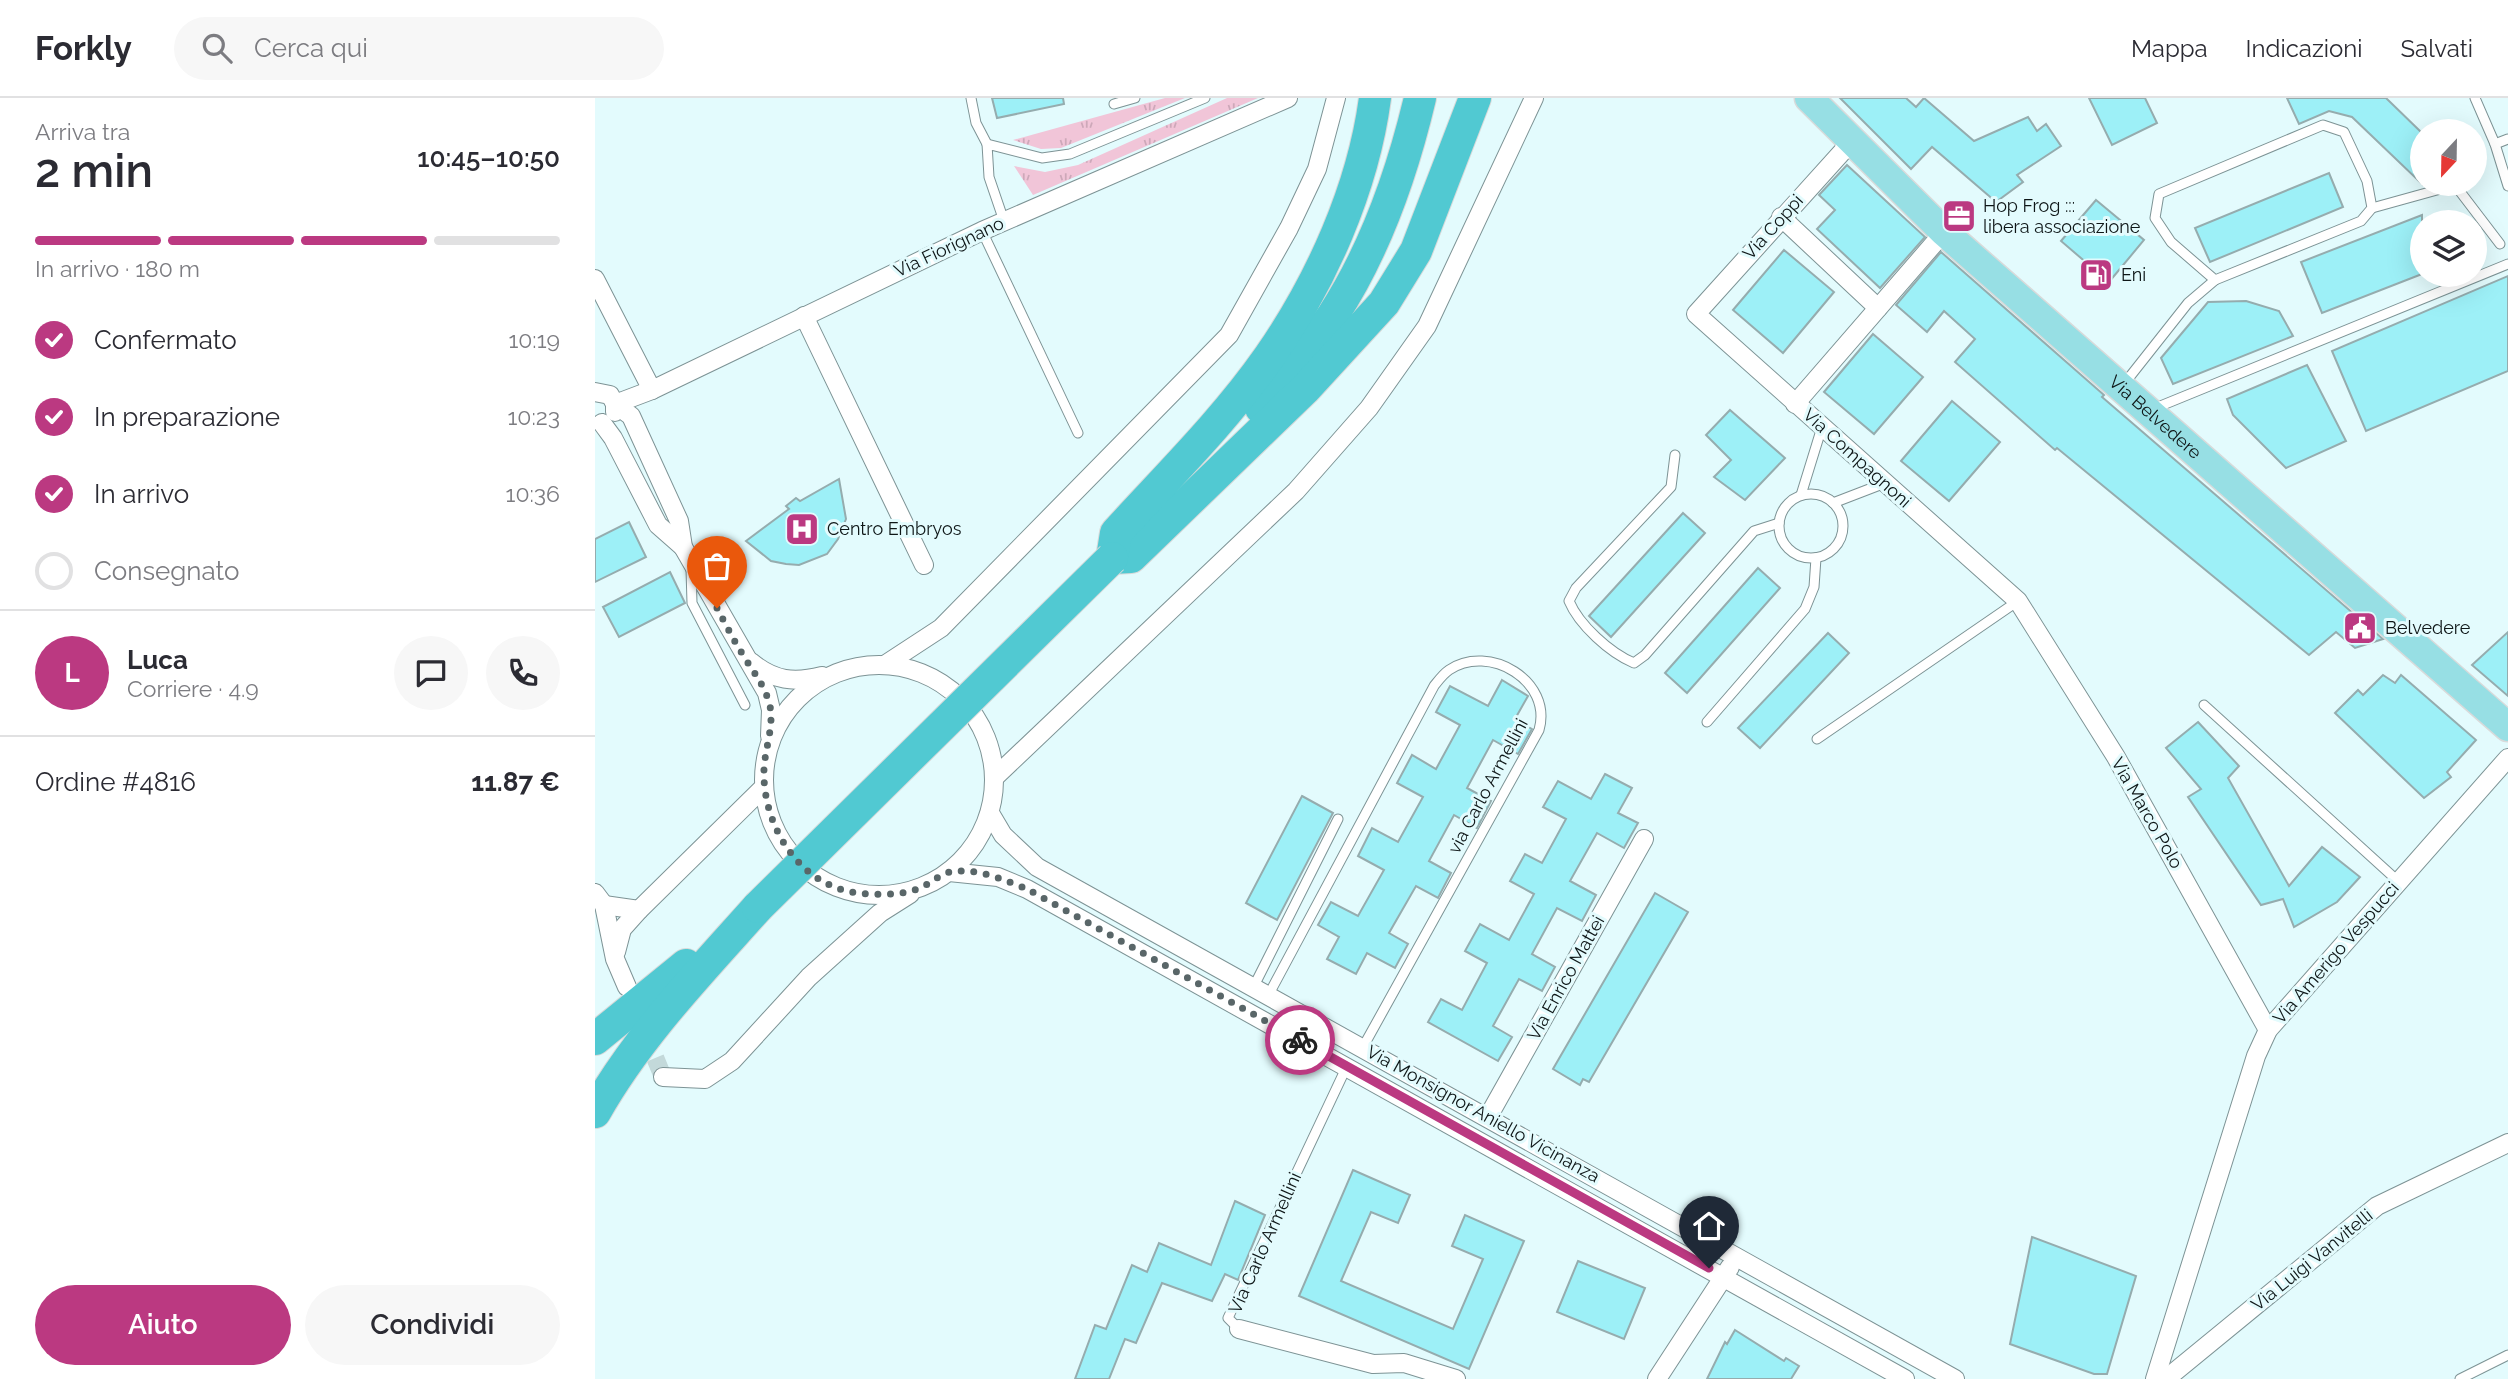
<!DOCTYPE html>
<html lang="it">
<meta charset="utf-8">
<style>
:root{--surface:#fff;--page:#f7f7f7;--text:#2b2b33;--muted:#7c7c81;--line:#e1e1e2;--accent:#bb3981}
body{margin:0;font-family:Raleway,sans-serif;background:var(--page);color:var(--text);height:100vh;display:flex;flex-direction:column;font-size:26px;white-space:nowrap}
*{box-sizing:border-box;margin:0}
p{font-size:23px;color:var(--muted)}
.icon{flex:none;width:38px;height:38px;fill:none;stroke:currentColor;stroke-width:2;stroke-linecap:round;stroke-linejoin:round}
.map{position:relative;flex:1;overflow:hidden}
.panel{display:flex;flex-direction:column;background:var(--surface);width:595px}
.panel>*{flex:none}
.needle{width:46px;rotate:202deg}
.tools{position:absolute;left:1815px;top:21px;display:grid;gap:14px}
.tools a{display:grid;place-items:center;width:77px;height:77px;border-radius:50%;background:var(--surface);box-shadow:0 7px 28px #0002;font-size:35px}
.pin{position:absolute;display:grid;place-items:center;width:60px;height:60px;color:#fff;margin:-72px -30px;border-radius:50% 50% 50% 0;rotate:-45deg;box-shadow:0 0 7px #0007}
.pin .icon{rotate:45deg}
.courier{position:absolute;display:grid;place-items:center;width:70px;height:70px;margin:-35px;border:5px solid #bb3981;border-radius:50%;background:#fff;color:#222;box-shadow:0 2px 9px #0007}
.headline em{font-style:normal;font-weight:600}
.headline div{display:flex;flex-direction:column-reverse}
.headline{display:flex;align-items:center;justify-content:space-between;height:119px;padding:0 35px}
h1{font-size:46px;font-weight:600;line-height:52px}
.bar{display:grid;grid-template-columns:repeat(4,1fr);gap:10px 7px;align-content:center;height:84px;padding:0 35px}
.bar i{height:9px;border-radius:5px;background:var(--line)}
.bar .on{background:var(--accent)}
.bar p{grid-column:span 4}
.line{display:flex;align-items:center;gap:18px;padding:0 35px;border-top:2px solid var(--line)}
.line div{flex:1}
.round{display:grid;place-items:center;flex:none;width:74px;height:74px;border-radius:37px;background:var(--page)}
ol{padding:0 35px;list-style:none}
li{display:flex;align-items:center;gap:21px;height:77px}
li p{margin-inline-start:auto}
li .icon{padding:7px;border-radius:50%;background:var(--accent);color:#fff;stroke-width:4}
li:last-child{color:var(--muted)}
li i{width:38px;height:38px;border:4px solid var(--line);border-radius:50%}
.cta{display:flex;gap:14px;margin-top:auto;padding:14px 35px}
.cta a{flex:1;height:80px;border-radius:42px;background:var(--accent);color:#fff;font-size:28px;font-weight:600;line-height:80px;text-align:center}
.cta a+a{background:var(--page);color:var(--text)}
header{display:flex;align-items:center;gap:42px;box-sizing:border-box;height:98px;padding:0 35px;background:var(--surface);border-bottom:2px solid var(--line)}
header strong{font-size:33px}
nav{display:flex;gap:38px;margin-inline-start:auto;font-size:24px}
.search{width:490px;height:63px;background:var(--page);display:flex;align-items:center;gap:18px;box-sizing:border-box;padding:0 24px;border-radius:38px;color:var(--muted);font-size:26px}
main{display:flex;flex:1;min-height:0}
.map>svg:first-child{display:block}
</style>
<header>
<strong>Forkly</strong>
<div class="search"><svg class="icon" aria-label="search" viewBox="0 0 24 24"><circle cx="10" cy="10" r="6"/><path d="M15 15l6 6"/></svg>Cerca qui</div>
<nav><a>Mappa</a><a>Indicazioni</a><a>Salvati</a></nav>
</header>
<main>
<section class="panel">
<div class="headline"><div><h1>2 min</h1><p>Arriva tra</p></div><em>10:45–10:50</em></div>
<div class="bar"><i class="on"></i><i class="on"></i><i class="on"></i><i></i><p>In arrivo · 180 m</p></div>
<ol>
<li><svg class="icon" aria-label="check" viewBox="0 0 24 24"><path d="M5 12l5 5 9-10"/></svg>Confermato<p>10:19</p></li>
<li><svg class="icon" aria-label="check" viewBox="0 0 24 24"><path d="M5 12l5 5 9-10"/></svg>In preparazione<p>10:23</p></li>
<li><svg class="icon" aria-label="check" viewBox="0 0 24 24"><path d="M5 12l5 5 9-10"/></svg>In arrivo<p>10:36</p></li>
<li><i></i>Consegnato</li>
</ol>
<div class="line" style="height:126px"><b class="round" style="background:var(--accent);color:#fff">L</b><div><b>Luca</b><p>Corriere · 4.9</p></div><a class="round"><svg class="icon" aria-label="chat" viewBox="0 0 24 24"><path d="M4 5h16v11H9l-5 4z"/></svg></a><a class="round"><svg class="icon" aria-label="phone" viewBox="0 0 24 24"><path d="M5 4h4l2 5-3 2q2 4 5 5l2-3 5 2v4C11 20 4 13 5 4z"/></svg></a></div>
<div class="line" style="height:91px"><div>Ordine #4816</div><b>11.87 €</b></div>
<div class="cta"><a>Aiuto</a><a>Condividi</a></div>
</section>
<div class="map">
<svg width="1913" height="1281" viewBox="0 0 1913 1281">
<defs>
<pattern id="grass-tufts" width="24" height="20" patternUnits="userSpaceOnUse" patternTransform="scale(1.75)"><rect width="24" height="20" fill="#f1c5d8"/><path d="M3 7l-1-3M5 7V3M7 7l1-3M15 17l-1-3M17 17v-4M19 17l1-3" fill="none" stroke="#cda8b9"/></pattern>
</defs>
<rect width="100%" height="100%" fill="#e3fbfd"/>
<g fill="url(#grass-tufts)">
<polygon points="570,0 590,0 466,50 446,51 418,42"/>
<polygon points="632,0 663,0 438,97 419,68 450,74 483,67"/>
</g>
<g fill="#9df0f7" stroke="#95acae" stroke-width="2">
<polygon points="397,0 468,0 469,6 402,20"/>
<polygon points="1245,0 1311,0 1321,9 1329,0 1379,43 1433,19 1442,33 1451,26 1466,48 1422,77 1428,84 1401,104 1337,49 1316,71"/>
<polygon points="1494,0 1550,0 1562,25 1517,47"/>
<polygon points="1692,0 1791,0 1827,35 1827,86 1757,19 1734,13 1704,26"/>
<polygon points="1252,67 1330,139 1285,190 1222,131 1240,112 1224,97"/>
<polygon points="1734,75 1748,109 1615,164 1600,130"/>
<polygon points="1501,102 1549,142 1514,184 1466,143"/>
<polygon points="1827,117 1827,176 1727,215 1706,164"/>
<polygon points="1189,152 1239,194 1188,255 1138,212"/>
<polygon points="1346,154 1509,297 1507,299 1788,541 1760,550 1741,534 1714,557 1462,350 1460,352 1360,264 1380,241 1349,213 1332,234 1301,207"/>
<polygon points="1913,178 1913,273 1771,333 1737,253"/>
<polygon points="1651,203 1684,213 1698,238 1578,286 1566,260 1613,204"/>
<polygon points="1278,236 1328,279 1279,336 1229,294"/>
<polygon points="1712,267 1751,343 1691,370 1638,317 1632,301"/>
<polygon points="1357,303 1405,344 1354,403 1306,363"/>
<polygon points="1135,312 1190,360 1150,402 1119,379 1136,362 1111,337"/>
<polygon points="244,381 251,421 243,441 232,456 204,467 191,466 176,463 151,443 194,411 191,408 201,400 205,403"/>
<polygon points="1088,415 1110,435 1016,539 994,518"/>
<polygon points="34,424 51,459 0,484 0,441"/>
<polygon points="1163,470 1185,490 1092,595 1070,575"/>
<polygon points="75,474 90,505 24,539 8,509"/>
<polygon points="1913,534 1913,598 1877,567"/>
<polygon points="1233,535 1254,555 1165,650 1143,630"/>
<polygon points="1788,577 1800,585 1806,577 1881,642 1852,674 1856,679 1829,700 1740,615 1763,592 1768,597"/>
<polygon points="907,582 933,598 920,621 937,631 923,656 898,642 872,690 896,703 882,730 859,717 834,763 856,775 843,800 821,788 794,835 813,846 800,870 772,855 761,876 732,861 744,839 723,827 736,804 763,818 789,772 763,758 777,730 803,744 828,699 802,685 817,657 841,671 865,627 841,614 855,588 893,608"/>
<polygon points="1603,624 1644,668 1633,680 1694,788 1727,749 1765,779 1742,804 1699,829 1688,801 1666,807 1593,699 1606,691 1571,650"/>
<polygon points="1010,676 1037,690 1023,715 1043,725 1029,750 1002,735 975,783 1001,797 987,823 962,810 937,856 960,869 947,893 924,881 898,928 917,939 903,963 833,924 846,901 867,912 892,865 870,853 885,826 914,842 939,796 915,783 930,756 947,765 971,721 948,709 963,683 996,701"/>
<polygon points="707,698 738,715 682,822 651,805"/>
<polygon points="1060,795 1093,814 994,984 988,981 985,987 958,971"/>
<polygon points="758,1072 815,1097 803,1125 776,1114 746,1183 858,1231 888,1161 857,1148 870,1117 929,1143 874,1271 704,1198"/>
<polygon points="640,1103 670,1117 643,1182 630,1176 617,1203 567,1185 541,1245 530,1241 514,1281 480,1281 500,1227 511,1231 537,1167 552,1174 564,1145 616,1167"/>
<polygon points="1437,1139 1541,1178 1512,1276 1499,1276 1415,1246"/>
<polygon points="983,1163 1050,1190 1029,1241 962,1214"/>
<polygon points="1140,1232 1189,1263 1191,1260 1204,1268 1196,1281 1112,1281 1130,1244 1132,1246"/>
</g>
<g fill="none" stroke-linecap="round" stroke-linejoin="round">
<polyline stroke="#c3d9da" stroke-width="18" stroke-dasharray="18 9" stroke-linecap="butt" points="50,935 68,979"/>
<g stroke="#7d9395" stroke-width="11">
<g id="service">
<polyline points="376,0 381,25 392,46"/>
<polyline points="1880,0 1900,46 1913,41"/>
<polyline points="519,6 540,0"/>
<polygon points="1728,27 1749,34 1772,83 1777,110 1766,123 1620,182 1576,144 1560,120 1564,96"/>
<polyline points="1900,46 1913,88"/>
<polyline points="1777,110 1860,87 1905,146"/>
<polyline points="409,123 394,79 392,46 447,60 475,56 610,0"/>
<polyline points="387,133 483,335"/>
<polyline points="1529,286 1593,205 1620,182"/>
<polyline points="1558,311 1913,166"/>
<path d="M1080 357 1076 389 981 490 974 503C984 527 1015 555 1039 565L1050 557 1159 433 1184 425"/>
<circle cx="1216" cy="428" r="32"/>
<polyline points="1206,397 1227,329"/>
<polyline points="1238,405 1290,385"/>
<polyline points="96,471 97,505 150,607"/>
<polyline points="1609,607 1804,784"/>
<polyline points="1112,624 1210,511 1219,489 1221,460"/>
<polyline points="1222,641 1423,503"/>
<polyline points="659,888 743,721"/>
<path d="M674 896 839 588C843 583 848 576 854 572 894 545 958 583 944 632L768 949"/>
<polyline points="644,1231 633,1220 752,968"/>
<polyline points="1865,1281 1913,1257"/>
</g>
</g>
<g stroke="#7d9395" stroke-width="20">
<g id="minor">
<polyline points="1257,43 1101,216 1423,503 1521,659 1673,932"/>
<polyline points="1186,119 1283,210"/>
<polyline points="0,181 57,292"/>
<polyline points="209,218 329,467"/>
<polyline points="0,294 15,297 20,306 20,314"/>
<polyline points="20,306 57,292 387,133 693,0"/>
<polyline points="20,306 36,318 84,423 88,449 172,595 176,612 175,638"/>
<polyline points="1200,306 1349,134"/>
<polyline points="7,325 18,340 63,427 88,449"/>
<path d="M156 564C179 583 199 585 227 578"/>
<polyline points="291,566 346,530 634,237 694,130 722,71 741,0"/>
<circle cx="284" cy="682" r="115"/>
<polyline points="400,679 701,393 774,310 832,228 939,0"/>
<polyline points="395,715 408,737 442,769 1360,1281"/>
<polyline points="354,774 403,779 432,791 1310,1281"/>
<polyline points="0,795 9,807 20,861 32,889"/>
<polyline points="9,807 44,812 169,689"/>
<polyline points="21,854 27,831 44,812"/>
<polyline points="68,979 110,981 137,963 214,879 285,815 315,796"/>
<polyline points="893,1019 1049,741"/>
<polyline points="644,1231 778,1266 809,1265 861,1281"/>
<polyline points="1062,1281 1135,1169"/>
<polyline points="1560,1281 1661,958 1673,932 1913,660"/>
<polyline points="1571,1281 1782,1108 1913,1045"/>
</g>
</g>
<g stroke="#d8dada" stroke-width="31">
<g id="primary">
<path id="s1" d="M1214 0 1349 134 1913 629"/>
</g>
</g>
<g stroke="#d8dada" stroke-width="34">
<g id="motorway">
<path d="M666 310C690 279 716 249 738 217 781 151 807 76 825 0"/>
<polyline points="517,460 536,459 711,290 789,205 821,153 880,0"/>
<path d="M517 460 521 435C573 378 630 322 674 259 726 184 768 91 780 0"/>
<polyline points="0,941 91,867"/>
<path d="M0 1014C43 938 105 874 163 809"/>
</g>
</g>
<use href="#service" stroke="#fff" stroke-width="9"/>
<use href="#minor" stroke="#fff" stroke-width="18"/>
<use href="#primary" stroke="#97dfe4" stroke-width="28"/>
<use href="#motorway" stroke="#51c9d2" stroke-width="32"/>
<g stroke="#d8dada" stroke-width="34" stroke-linecap="butt">
<polyline id="motorway-bridge" points="163,809 517,460"/>
</g>
<use href="#motorway-bridge" stroke="#51c9d2" stroke-width="32"/>
</g>
<g fill="none" stroke-linecap="round" stroke-linejoin="round">
<path stroke="#596668" stroke-width="7" stroke-dasharray="0 12.6" d="M122 510C130 525 138 541 148 557 158 574 170 587 175 608 179 629 170 650 169 671 167 727 204 788 263 795 284 797 307 798 327 789 336 785 345 776 355 774 380 769 410 782 432 791L705 942"/>
<polyline stroke="#bb3981" stroke-width="9" points="705,942 1114,1170"/>
</g>
<defs>
<g id="office-square" transform="scale(1.75)"><rect x="-9" y="-9" width="18" height="18" rx="4" fill="#bb3981" stroke="#e3fbfd"/><path d="M-6-3h4V-5.5h4V-3h4V5H-6ZM-1-4.5V-3h2v-1.5ZM-6 0V1H6V0Z" fill="#fff"/></g>
<g id="fuel-square" transform="scale(1.75)"><rect x="-9" y="-9" width="18" height="18" rx="4" fill="#bb3981" stroke="#e3fbfd"/><path d="M-5.5-6h7V0h2V4h1.3V-2.5L3-4.5l.8-.8L6-3V5H2.5V1h-1V6h-7ZM-4.2-4.7v3.2H.2V-4.7Z" fill="#fff"/></g>
<g id="hospital-square" transform="scale(1.75)"><rect x="-9" y="-9" width="18" height="18" rx="4" fill="#bb3981" stroke="#e3fbfd"/><path d="M-5-5h3v3.5h4V-5h3V5h-3V1.5h-4V5h-3Z" fill="#fff"/></g>
<g id="civic-square" transform="scale(1.75)"><rect x="-9" y="-9" width="18" height="18" rx="4" fill="#bb3981" stroke="#e3fbfd"/><path d="M-.6-6.5H3V-4.5H.6V-3L4-1V1h2V6H-6V1h2V-1L-.6-3ZM-1.2 2.5V6h2.4V2.5Z" fill="#fff"/></g>
</defs>
<g fill-rule="evenodd">
<use href="#office-square" x="1364" y="118"/>
<use href="#fuel-square" x="1501" y="177"/>
<use href="#hospital-square" x="207" y="431"/>
<use href="#civic-square" x="1765" y="530"/>
</g>
<g text-anchor="middle" stroke-width="6" stroke-linejoin="round" paint-order="stroke">
<g font-size="18" fill="#0e1617" stroke="#e3fbfd" text-anchor="start">
<text x="1388" y="114">Hop Frog :::<tspan x="1388" dy="21">libera associazione</tspan></text>
<text x="1526" y="183">Eni</text>
<text x="232" y="437">Centro Embryos</text>
<text x="1790" y="536">Belvedere</text>
</g>
<g font-size="18" fill="#0e1617" stroke="#e3fbfd">
<text transform="translate(1178 129) rotate(-48)" y="6">Via Coppi</text>
<text transform="translate(354 149) rotate(-25)" y="6">Via Fiorignano</text>
<text dy="6" stroke="none"><textPath href="#s1" startOffset="471">Via Belvedere</textPath></text>
<text transform="translate(1262 360) rotate(42)" y="6">Via Compagnoni</text>
<text transform="translate(893 688) rotate(-62)" y="6">via Carlo Armellini</text>
<text transform="translate(1552 715) rotate(60)" y="6">Via Marco Polo</text>
<text transform="translate(1741 855) rotate(-49)" y="6">Via Amerigo Vespucci</text>
<text transform="translate(971 880) rotate(-61)" y="6">Via Enrico Mattei</text>
<text transform="translate(888 1016) rotate(29)" y="6">Via Monsignor Aniello Vicinanza</text>
<text transform="translate(670 1145) rotate(-66)" y="6">Via Carlo Armellini</text>
<text transform="translate(1717 1162) rotate(-39)" y="6">Via Luigi Vanvitelli</text>
</g>
</g>
</svg>
<div class="tools">
<a><svg class="needle" viewBox="-14 -14 28 28"><path d="M0-13l5 13h-10z" fill="#e53935"/><path d="M0 13l5-13h-10z" fill="#7c7c81"/></svg></a>
<a><svg class="icon" aria-label="layers" viewBox="0 0 24 24"><path d="M12 4l9 5-9 5-9-5zM3 14l9 5 9-5"/></svg></a>
</div>
<div class="pin" style="left:122px;top:510px;background:#ea580c"><svg class="icon" aria-label="bag" viewBox="0 0 24 24"><path d="M5 8h14l-1 12H6zM9 8a3 3 0 0 1 6 0"/></svg></div>
<div class="pin" style="left:1114px;top:1170px;background:#1f2937"><svg class="icon" aria-label="home" viewBox="0 0 24 24"><path d="M3 11l9-7 9 7M6 9v11h12V9"/></svg></div>
<div class="courier" style="left:705px;top:942px"><svg class="icon" aria-label="bike" viewBox="0 0 24 24"><circle cx="6" cy="16" r="4"/><circle cx="18" cy="16" r="4"/><path d="M6 16l4-8h5l3 8M10 8l3 8H6M13 5h3"/></svg></div>
</div>
</main>
